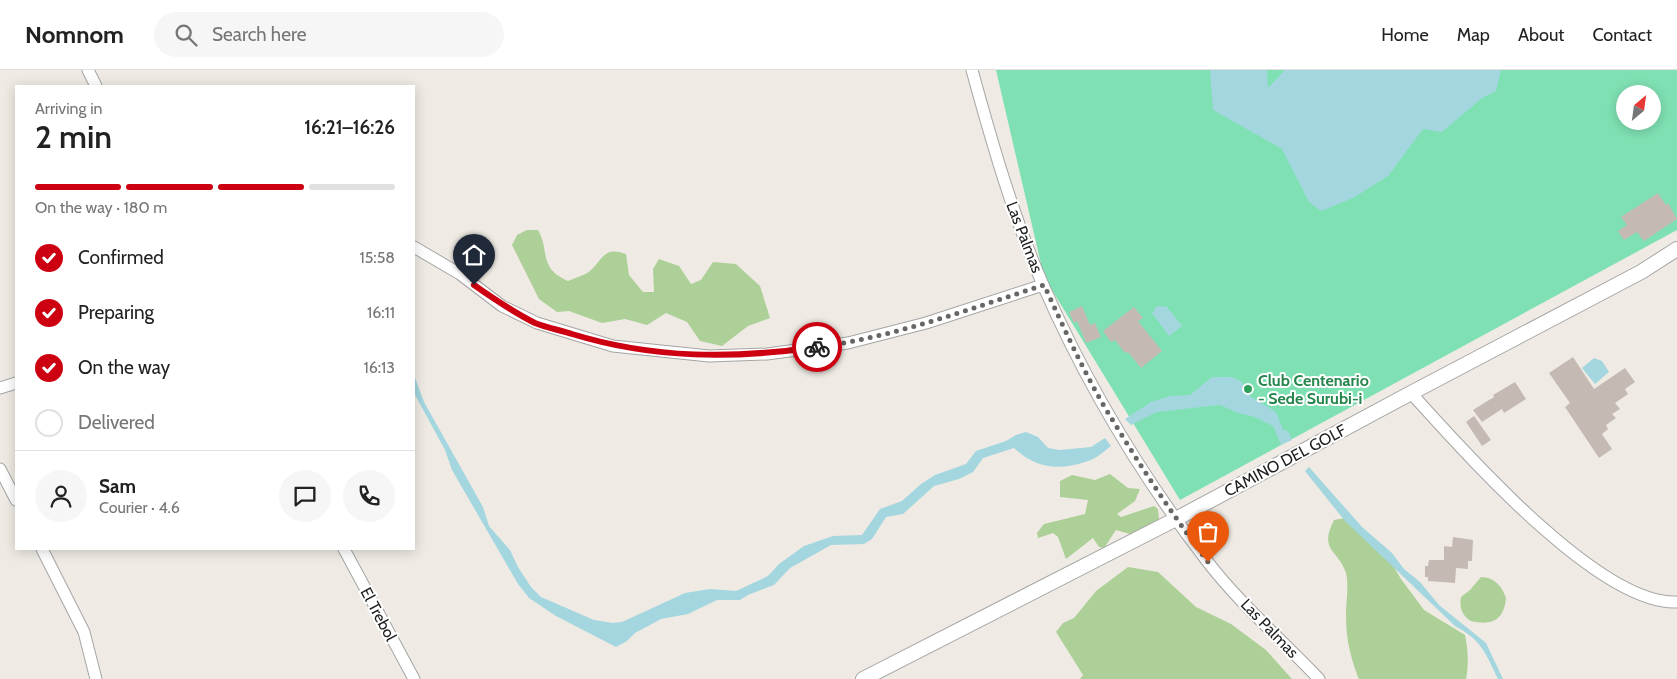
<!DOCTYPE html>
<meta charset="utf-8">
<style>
:root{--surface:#fff;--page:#f6f6f6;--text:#222;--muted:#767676;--line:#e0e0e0;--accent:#cc0010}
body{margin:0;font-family:Cabin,sans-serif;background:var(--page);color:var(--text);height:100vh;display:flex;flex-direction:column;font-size:19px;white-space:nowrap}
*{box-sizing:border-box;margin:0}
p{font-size:16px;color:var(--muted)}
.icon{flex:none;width:28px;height:28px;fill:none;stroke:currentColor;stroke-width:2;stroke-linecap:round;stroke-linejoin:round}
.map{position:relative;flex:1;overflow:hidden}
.sheet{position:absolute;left:15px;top:15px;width:400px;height:465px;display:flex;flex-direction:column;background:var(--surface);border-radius:0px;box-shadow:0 2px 12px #0003}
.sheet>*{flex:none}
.needle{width:32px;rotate:29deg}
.tools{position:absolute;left:1616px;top:15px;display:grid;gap:10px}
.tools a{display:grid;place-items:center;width:45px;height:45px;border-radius:50%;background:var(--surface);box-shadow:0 2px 12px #0003;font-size:25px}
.pin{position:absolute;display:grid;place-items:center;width:42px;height:42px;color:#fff;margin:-51px -21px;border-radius:50% 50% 50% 0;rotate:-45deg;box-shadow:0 0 5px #0007}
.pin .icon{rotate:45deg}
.courier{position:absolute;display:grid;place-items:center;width:50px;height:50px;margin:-25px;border:4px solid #cc0010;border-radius:50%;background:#fff;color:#222;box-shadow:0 1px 6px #0007}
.head em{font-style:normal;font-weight:600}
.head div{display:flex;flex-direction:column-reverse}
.head{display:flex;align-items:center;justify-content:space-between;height:85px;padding:0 20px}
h1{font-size:32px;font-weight:600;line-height:38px}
.bar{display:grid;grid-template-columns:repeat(4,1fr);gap:8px 5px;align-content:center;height:60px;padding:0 20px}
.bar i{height:6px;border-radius:4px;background:var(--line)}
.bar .on{background:var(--accent)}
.bar p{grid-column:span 4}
.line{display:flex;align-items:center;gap:12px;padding:0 20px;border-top:1px solid var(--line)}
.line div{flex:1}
.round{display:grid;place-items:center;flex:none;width:52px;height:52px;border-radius:26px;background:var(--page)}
ol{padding:0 20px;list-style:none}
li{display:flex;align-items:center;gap:15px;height:55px}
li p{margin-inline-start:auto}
li .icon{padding:5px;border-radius:50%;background:var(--accent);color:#fff;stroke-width:4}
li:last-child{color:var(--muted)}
li i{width:28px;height:28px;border:2px solid var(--line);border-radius:50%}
header{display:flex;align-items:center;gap:30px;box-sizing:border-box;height:70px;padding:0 25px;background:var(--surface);border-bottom:1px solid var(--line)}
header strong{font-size:24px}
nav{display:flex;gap:28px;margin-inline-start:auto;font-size:18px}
.search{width:350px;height:45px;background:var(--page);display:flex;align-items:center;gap:12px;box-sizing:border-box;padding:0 18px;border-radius:28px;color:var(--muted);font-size:19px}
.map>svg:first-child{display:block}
</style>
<header>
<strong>Nomnom</strong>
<div class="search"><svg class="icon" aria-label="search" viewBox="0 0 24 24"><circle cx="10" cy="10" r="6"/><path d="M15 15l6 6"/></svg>Search here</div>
<nav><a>Home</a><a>Map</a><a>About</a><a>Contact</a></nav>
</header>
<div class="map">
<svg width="1677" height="609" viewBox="0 0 1677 609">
<rect width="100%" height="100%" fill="#efebe4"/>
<g fill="#acd097">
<path d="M527 160H538C550 181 538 198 568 211 574 208 584 206 590 201 604 188 604 176 626 184L629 205 643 222H654L653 199 659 189 679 196 691 214 701 210 713 192 736 194 760 216 770 248 748 256 722 276 700 271 687 252 666 243 647 255 625 249 602 253 569 241 557 242 539 229 512 175 517 165Z"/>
<path d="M1110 404 1128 418 1140 419 1135 431 1117 444 1121 447 1154 436 1158 439 1159 450C1143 469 1139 467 1116 460L1104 478 1099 477 1093 468 1066 489 1058 467 1053 463 1038 468 1037 463 1044 454 1085 444 1088 430 1060 427V411L1072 405 1095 410Z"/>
<path d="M1345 448 1384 476 1393 488 1395 499 1401 509 1424 540 1465 565C1468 580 1469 594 1466 609H1359L1358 607C1350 586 1346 568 1346 546 1346 532 1349 516 1346 503 1339 480 1318 481 1334 450Z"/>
<polygon points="1128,497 1158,502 1196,537 1231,554 1266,580 1292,609 1080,609 1083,605 1056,562 1063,553 1074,548 1096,521"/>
<path d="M1481 507C1494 507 1502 516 1506 528 1504 550 1492 556 1471 551 1462 546 1459 537 1461 527L1470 520Z"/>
</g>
<path fill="#7fe1b3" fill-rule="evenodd" d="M996 0H1677V160L1180 430 1044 207ZM1625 24H1652V51H1625Z"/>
<g fill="#a3d6df">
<polygon points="1210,0 1267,0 1268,18 1285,0 1501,0 1496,21 1482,28 1442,62 1423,59 1388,106 1353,128 1321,141 1309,132 1282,79 1213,40"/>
<polygon points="1157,236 1167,237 1182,256 1169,266 1152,243"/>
<polygon points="1594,288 1602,291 1609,302 1595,314 1582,298"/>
<path d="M414 305 424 332 483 437 489 456 510 480 518 497 531 517 541 527 594 550 613 553 622 552 685 523 710 519 736 521 768 506 779 494 804 476 833 466 862 465 880 439 902 431 921 414 935 405 966 394 976 381 1006 371 1016 365 1026 362 1038 367 1048 378 1060 380 1091 377 1105 368 1111 376C1104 381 1096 389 1088 391 1060 401 1036 399 1014 378L983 388 973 402 959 409 934 416 903 444 886 447 872 469 864 474 831 475 790 498 774 515 748 525 740 530H717L688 544 661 549 635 563 627 571 616 577 556 546 529 528 518 514 452 400 445 380 414 323Z"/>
<polygon points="1212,307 1231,307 1241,311 1251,327 1276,342 1283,360 1288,361 1292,370 1281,375 1273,356 1255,347 1238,343 1220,335 1157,342 1131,355 1125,349 1151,332 1170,326 1190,325"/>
<path d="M1309 397 1362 457 1392 483 1404 499 1420 512 1439 535 1486 573 1503 609H1498C1485 583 1483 571 1455 556L1345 451 1305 401Z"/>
</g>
<g fill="#c4bab3">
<polygon points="1658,123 1666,135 1668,133 1677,149 1644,171 1637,162 1624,170 1618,161 1627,155 1621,147"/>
<polygon points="1082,236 1090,255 1095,253 1101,267 1086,273 1077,251 1074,253 1069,242"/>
<polygon points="1134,237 1143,248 1138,251 1162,281 1141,298 1128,282 1125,283 1115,270 1111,272 1103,261"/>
<polygon points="1573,287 1594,319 1625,298 1635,312 1625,319 1628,324 1615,333 1620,339 1612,344 1616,348 1606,355 1608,359 1602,364 1612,379 1599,388 1565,337 1570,333 1549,303"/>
<polygon points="1515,312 1526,329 1504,343 1502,339 1482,352 1473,340 1494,327 1493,325"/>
<polygon points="1474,346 1491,370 1482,376 1466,352"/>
<polygon points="1453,467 1473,470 1472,491 1468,491 1468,499 1456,498 1455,513 1428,511 1428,507 1425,507 1425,496 1428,496 1429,490 1444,490 1444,476 1452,477"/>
</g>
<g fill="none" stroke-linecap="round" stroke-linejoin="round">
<g stroke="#a5a5a5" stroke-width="13">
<g id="minor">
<polyline points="88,0 96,16"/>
<path d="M972 0C992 73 1013 146 1043 215 1086 313 1142 407 1207 491 1240 534 1282 570 1319 609"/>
<polyline points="414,177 460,204 502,236 537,253 613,276 709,286 767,284 848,273 926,253 1043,215"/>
<polyline points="0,318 16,313"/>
<path d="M1411 323C1462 379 1599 536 1677 532"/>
<polyline points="0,399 16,430"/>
<polyline points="42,479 84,562 96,609"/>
<polyline points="344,479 414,609"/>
</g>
</g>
<g stroke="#a5a5a5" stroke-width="16">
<polyline id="tertiary" points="863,609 1176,449 1411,323 1641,202 1677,179"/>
</g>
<use href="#minor" stroke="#fff" stroke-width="11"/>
<use href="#tertiary" stroke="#fff" stroke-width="14"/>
</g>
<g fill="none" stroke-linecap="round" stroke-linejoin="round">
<path stroke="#676663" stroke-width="5" stroke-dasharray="0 9" d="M817 277C895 267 969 239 1044 215 1066 262 1087 310 1115 354 1144 402 1175 448 1208 492"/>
<path stroke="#cc0010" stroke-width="6" d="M474 215C494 229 513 242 535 253 547 258 560 260 572 264 654 289 733 289 817 277"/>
</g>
<circle fill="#2e9e5b" stroke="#fff" stroke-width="2" cx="1248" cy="319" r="5"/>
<g text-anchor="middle" stroke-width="4" stroke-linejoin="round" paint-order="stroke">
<g font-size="16" fill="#1e1e1e" stroke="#fff">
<text transform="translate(1025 167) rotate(69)" y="6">Las Palmas</text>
<text transform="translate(1285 390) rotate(-28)" y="6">CAMINO DEL GOLF</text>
<text transform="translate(379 544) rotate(62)" y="6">El Trebol</text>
<text transform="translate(1270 558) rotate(46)" y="6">Las Palmas</text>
</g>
<g font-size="16" font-weight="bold" fill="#27864d" stroke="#fff" text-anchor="start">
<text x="1258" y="316">Club Centenario<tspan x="1258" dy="18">- Sede Surubi-i</tspan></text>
</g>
</g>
</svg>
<div class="tools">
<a><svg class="needle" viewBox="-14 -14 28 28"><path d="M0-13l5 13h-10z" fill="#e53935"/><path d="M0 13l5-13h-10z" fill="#767676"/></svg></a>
</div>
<div class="pin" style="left:1208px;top:492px;background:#ea580c"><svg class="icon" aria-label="bag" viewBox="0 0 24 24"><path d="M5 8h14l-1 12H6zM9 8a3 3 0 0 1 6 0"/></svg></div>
<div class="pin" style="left:474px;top:215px;background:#1f2937"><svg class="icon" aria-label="home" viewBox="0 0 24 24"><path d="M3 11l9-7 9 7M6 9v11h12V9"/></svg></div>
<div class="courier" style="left:817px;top:277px"><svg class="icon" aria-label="bike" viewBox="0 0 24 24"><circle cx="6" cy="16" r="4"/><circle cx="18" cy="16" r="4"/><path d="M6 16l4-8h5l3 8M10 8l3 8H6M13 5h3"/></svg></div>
<section class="sheet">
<div class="head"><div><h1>2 min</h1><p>Arriving in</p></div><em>16:21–16:26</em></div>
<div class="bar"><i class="on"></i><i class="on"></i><i class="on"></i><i></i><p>On the way · 180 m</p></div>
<ol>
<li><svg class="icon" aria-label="check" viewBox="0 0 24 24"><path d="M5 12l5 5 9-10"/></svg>Confirmed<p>15:58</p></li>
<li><svg class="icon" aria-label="check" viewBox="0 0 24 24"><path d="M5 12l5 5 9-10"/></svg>Preparing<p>16:11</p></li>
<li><svg class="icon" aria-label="check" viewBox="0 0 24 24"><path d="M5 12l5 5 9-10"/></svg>On the way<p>16:13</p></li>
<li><i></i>Delivered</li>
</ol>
<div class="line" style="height:90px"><a class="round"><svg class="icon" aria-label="person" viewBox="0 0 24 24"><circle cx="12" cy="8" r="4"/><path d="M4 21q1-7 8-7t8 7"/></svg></a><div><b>Sam</b><p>Courier · 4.6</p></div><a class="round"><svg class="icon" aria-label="chat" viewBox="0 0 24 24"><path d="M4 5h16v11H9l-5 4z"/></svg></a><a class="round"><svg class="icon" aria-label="phone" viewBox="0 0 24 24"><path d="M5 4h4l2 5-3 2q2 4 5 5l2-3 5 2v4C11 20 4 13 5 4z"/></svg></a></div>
</section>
</div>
